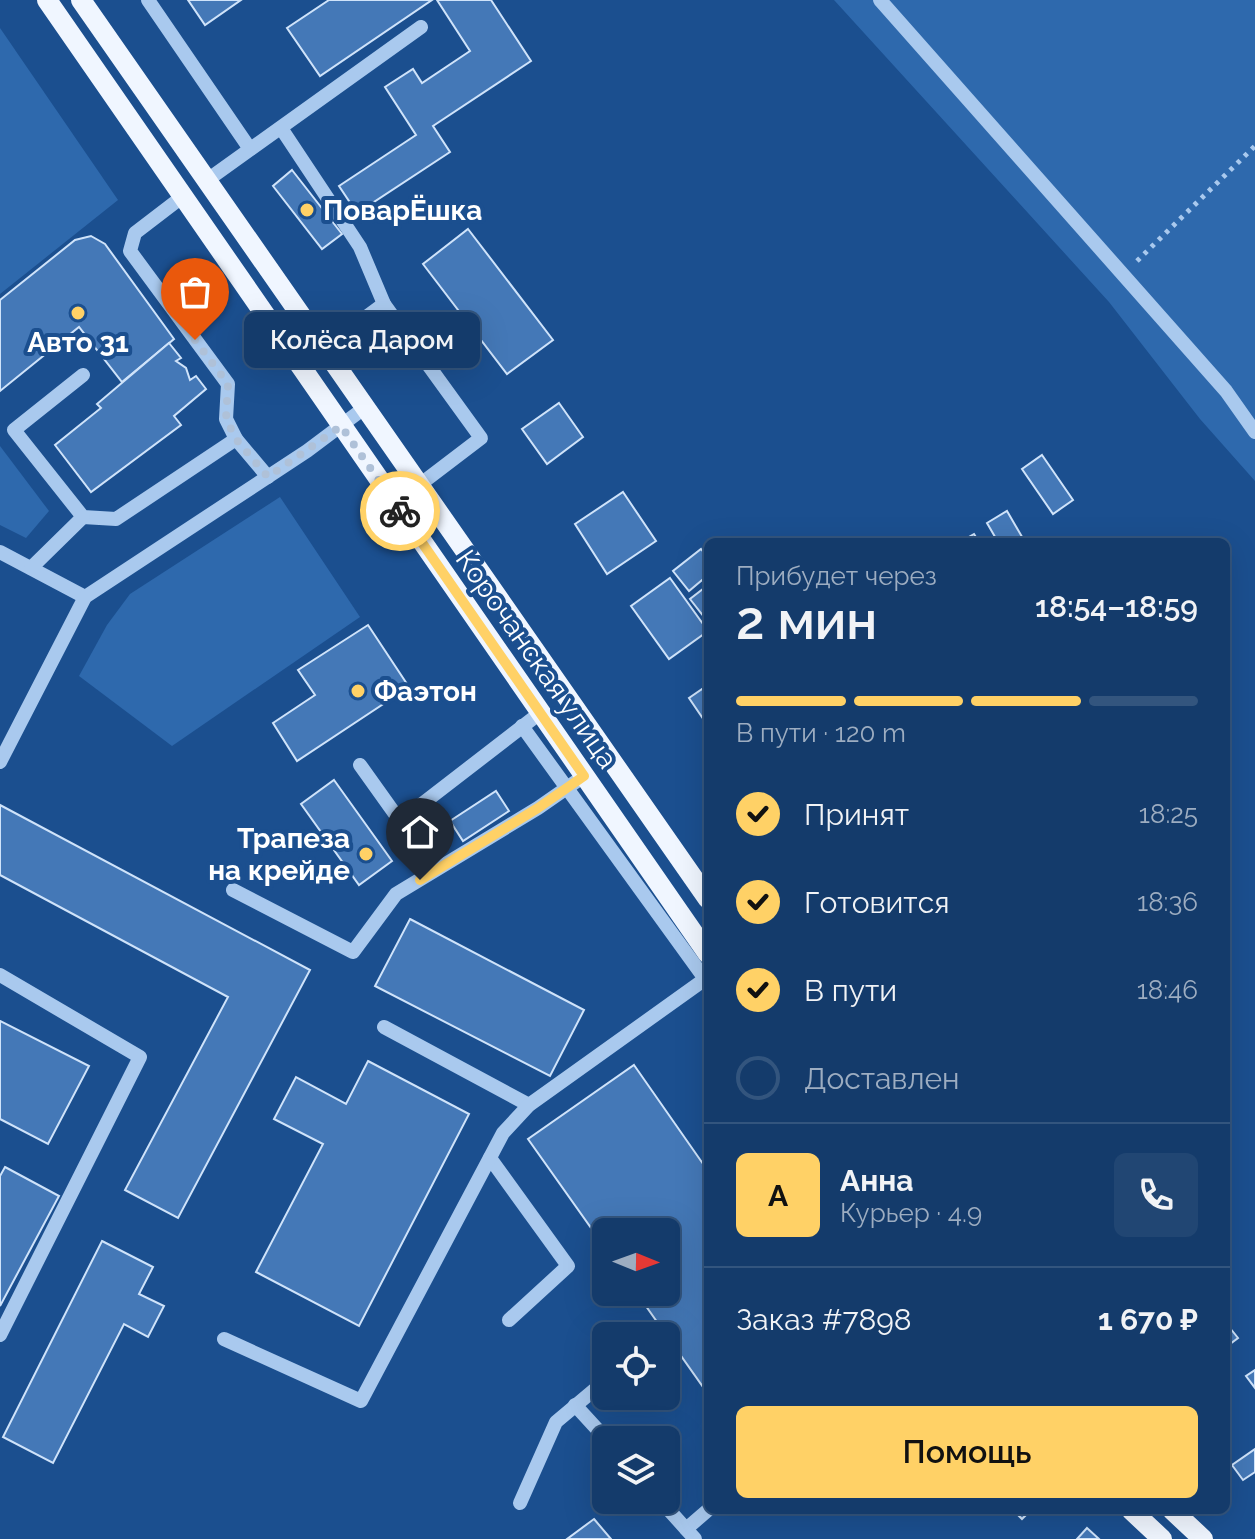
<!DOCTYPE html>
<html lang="ru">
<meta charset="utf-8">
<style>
:root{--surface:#143b6b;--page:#214673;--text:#f1f3f6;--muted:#9dadc1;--line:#33557e;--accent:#ffd166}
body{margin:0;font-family:Raleway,sans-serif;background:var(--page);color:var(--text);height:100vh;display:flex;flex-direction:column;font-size:30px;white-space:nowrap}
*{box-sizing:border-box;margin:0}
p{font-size:26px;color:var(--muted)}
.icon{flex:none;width:44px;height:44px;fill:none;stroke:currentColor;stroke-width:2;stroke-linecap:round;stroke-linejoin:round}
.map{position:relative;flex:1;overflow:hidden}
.side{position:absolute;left:704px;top:538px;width:526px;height:976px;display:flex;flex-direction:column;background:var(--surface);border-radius:12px;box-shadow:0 8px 32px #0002,0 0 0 2px var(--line)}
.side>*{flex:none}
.needle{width:52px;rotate:91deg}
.buttons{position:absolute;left:592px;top:1218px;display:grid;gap:16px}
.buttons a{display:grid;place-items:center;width:88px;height:88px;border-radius:12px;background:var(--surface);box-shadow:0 8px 32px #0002,0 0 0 2px var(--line);font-size:40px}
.pin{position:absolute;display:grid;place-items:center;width:68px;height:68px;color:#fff;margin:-82px -34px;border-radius:50% 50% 50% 0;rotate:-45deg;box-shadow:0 0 8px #0007}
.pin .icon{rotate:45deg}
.courier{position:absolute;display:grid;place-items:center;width:80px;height:80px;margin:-40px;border:6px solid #ffd166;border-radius:50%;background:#fff;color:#222;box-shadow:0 2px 10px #0007}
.bubble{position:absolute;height:56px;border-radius:12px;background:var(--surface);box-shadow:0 8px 32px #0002,0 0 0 2px var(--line);font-size:26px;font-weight:600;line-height:56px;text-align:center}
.head em{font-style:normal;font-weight:600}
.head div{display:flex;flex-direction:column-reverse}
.head{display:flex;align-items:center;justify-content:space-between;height:136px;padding:0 32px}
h1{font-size:52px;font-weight:600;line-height:60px}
.bar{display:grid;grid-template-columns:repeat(4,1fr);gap:12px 8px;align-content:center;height:96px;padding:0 32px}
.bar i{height:10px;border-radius:6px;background:var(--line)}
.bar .on{background:var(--accent)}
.bar p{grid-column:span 4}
.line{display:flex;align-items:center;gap:20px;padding:0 32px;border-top:2px solid var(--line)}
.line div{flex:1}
.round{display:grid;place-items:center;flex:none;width:84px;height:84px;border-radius:12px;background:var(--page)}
ol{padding:0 32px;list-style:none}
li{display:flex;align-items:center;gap:24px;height:88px}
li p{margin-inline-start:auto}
li .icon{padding:8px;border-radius:50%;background:var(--accent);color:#111;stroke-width:4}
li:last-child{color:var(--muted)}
li i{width:44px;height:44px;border:4px solid var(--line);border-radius:50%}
.primary-button{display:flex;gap:16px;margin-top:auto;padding:16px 32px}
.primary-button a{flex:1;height:92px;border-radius:12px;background:var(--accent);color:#111;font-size:32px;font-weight:600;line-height:92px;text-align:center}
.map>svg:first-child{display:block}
</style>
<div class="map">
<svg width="1255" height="1539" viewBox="0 0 1255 1539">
<rect width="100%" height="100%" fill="#1b4f8f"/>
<g fill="#2e69ad">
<polygon points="834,0 1255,0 1255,481 1200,419 1109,302"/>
<polygon points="0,28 118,200 0,294"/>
<polygon points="0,446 49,511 26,538 0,525"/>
<polygon points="280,497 360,617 172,746 79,676 107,625 130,594"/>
</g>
<g fill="#4478b7" stroke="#cfe3fa" stroke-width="2">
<polygon points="188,0 241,0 205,25"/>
<polygon points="329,0 432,0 320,76 287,28"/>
<polygon points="437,0 491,0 531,61 433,126 450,152 357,213 339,186 416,135 385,87 413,69 422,83 470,51"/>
<polygon points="292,170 342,234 322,249 273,186"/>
<polygon points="468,229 553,340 507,374 423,264"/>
<polygon points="91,236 105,244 174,339 122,382 79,327 0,391 0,300 75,240"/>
<polygon points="169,343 181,358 176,361 186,368 190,380 196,376 206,389 174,416 181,425 91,492 55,445 101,408 97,404"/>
<polygon points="559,403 583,437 547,464 522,429"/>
<polygon points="1042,455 1073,500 1053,514 1022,469"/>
<polygon points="623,492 656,541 607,574 575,524"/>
<polygon points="1007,511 1025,542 998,542 987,523"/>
<polygon points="974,534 979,542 960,542"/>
<polygon points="701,549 708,558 708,575 689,591 673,571"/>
<polygon points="670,578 708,631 669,659 631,606"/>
<polygon points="708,585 708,622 690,599"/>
<polygon points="368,625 409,687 297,761 273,723 315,695 298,670"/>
<polygon points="708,685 708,726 689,698"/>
<polygon points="334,780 392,861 359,885 301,804"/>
<polygon points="496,791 509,811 463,841 450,821"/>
<polygon points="0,805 310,970 178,1218 125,1190 228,997 0,875"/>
<polygon points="410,919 584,1010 550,1076 375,986"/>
<polygon points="0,1021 89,1066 48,1144 0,1119"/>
<polygon points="368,1061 469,1114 359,1326 256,1272 323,1144 274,1119 296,1077 346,1104"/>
<polygon points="634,1065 708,1171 708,1394 636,1292 666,1292 666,1232 606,1232 606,1249 528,1139"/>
<polygon points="5,1167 59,1196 0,1306 0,1176"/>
<polygon points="102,1241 153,1267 139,1294 164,1306 148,1337 124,1324 53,1463 3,1437"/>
<polygon points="1226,1323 1238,1338 1226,1347"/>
<polygon points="1255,1370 1255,1388 1246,1376"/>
<polygon points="1255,1449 1255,1472 1243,1480 1232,1465"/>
<polygon points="1013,1510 1031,1510 1022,1519"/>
<polygon points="594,1519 611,1539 567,1539"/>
<polygon points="1087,1528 1099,1539 1077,1539"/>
</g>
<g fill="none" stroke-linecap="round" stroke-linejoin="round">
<polyline stroke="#a9c9ee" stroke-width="5" stroke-dasharray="4 6" stroke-linecap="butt" points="1137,261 1255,146"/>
<g stroke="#a9c9ee" stroke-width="14">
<polyline points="148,0 250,149"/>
<polyline points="880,0 1226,391 1255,432"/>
<polyline points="281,128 360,247 384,304"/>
<polyline points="206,181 421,27"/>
<polyline points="323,349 384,304 481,438 418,486"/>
<polyline points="83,375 14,430 83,517 116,519 236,439 226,419 228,384 130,251 135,233 182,197"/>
<polyline points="236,439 268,477"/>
<polyline points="0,552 85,597"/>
<polyline points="31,568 83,517"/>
<polyline points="522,726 705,979"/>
<polyline points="0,762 85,597 307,451 363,409"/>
<polyline points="360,765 400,821 540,713"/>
<polyline points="233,890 353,952 396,894 538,808 584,776"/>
<polyline points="0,975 140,1057 0,1335"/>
<polyline points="384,1027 529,1105"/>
<polyline points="490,1158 568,1266 509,1320"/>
<polyline points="224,1339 361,1401 503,1133 529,1105 708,977"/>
<polyline points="575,1405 607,1440"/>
<polyline points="660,1500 695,1539"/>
<polyline points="520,1503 556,1422 606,1380"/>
<polyline points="686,1529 708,1510"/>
</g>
<g stroke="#f0f6ff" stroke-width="20">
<polyline points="47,0 708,954"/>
<polyline points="81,0 708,899"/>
<polyline points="1131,1510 1162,1539"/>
<polyline points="1172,1510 1203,1539"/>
</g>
</g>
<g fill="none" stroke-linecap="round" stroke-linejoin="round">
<polyline stroke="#afc1d8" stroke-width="8" stroke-dasharray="0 14.4" points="195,340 228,384 226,419 236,439 268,477 341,426 400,511"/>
<polyline stroke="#ffd166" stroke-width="10" points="400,511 584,776 538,808 420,880"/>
</g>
<g fill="#ffd166" stroke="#1b4f8f" stroke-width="3">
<circle cx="307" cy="210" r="8"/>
<circle cx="78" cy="313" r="8"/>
<circle cx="358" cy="691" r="8"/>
<circle cx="366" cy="854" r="8"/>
</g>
<g text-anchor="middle" stroke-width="8" stroke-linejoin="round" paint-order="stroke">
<g font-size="28" font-weight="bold" fill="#fff" stroke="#1b4f8f" text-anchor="start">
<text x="323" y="220">ПоварЁшка</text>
<text x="78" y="352" text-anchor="middle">Авто 31</text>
<text x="374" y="701">Фаэтон</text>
<text x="350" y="848" text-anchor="end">Трапеза<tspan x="350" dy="32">на крейде</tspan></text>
</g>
<g font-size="28" fill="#fff" stroke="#1b4f8f">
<text transform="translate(537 659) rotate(55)" y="10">Корочанская улица</text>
</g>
</g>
</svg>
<div class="buttons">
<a><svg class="needle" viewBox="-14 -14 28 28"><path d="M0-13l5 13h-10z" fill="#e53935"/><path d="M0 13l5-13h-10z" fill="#9dadc1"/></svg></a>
<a><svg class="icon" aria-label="locate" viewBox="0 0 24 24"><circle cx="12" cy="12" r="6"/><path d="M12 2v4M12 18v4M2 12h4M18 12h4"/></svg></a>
<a><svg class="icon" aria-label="layers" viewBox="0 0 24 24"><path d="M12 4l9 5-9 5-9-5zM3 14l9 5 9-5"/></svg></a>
</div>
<div class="pin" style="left:195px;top:340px;background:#ea580c"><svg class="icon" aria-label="bag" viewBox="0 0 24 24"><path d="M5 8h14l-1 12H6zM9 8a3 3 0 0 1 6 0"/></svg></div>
<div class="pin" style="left:420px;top:880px;background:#1f2937"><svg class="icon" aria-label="home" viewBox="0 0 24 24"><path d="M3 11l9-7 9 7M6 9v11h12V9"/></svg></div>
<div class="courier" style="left:400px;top:511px"><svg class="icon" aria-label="bike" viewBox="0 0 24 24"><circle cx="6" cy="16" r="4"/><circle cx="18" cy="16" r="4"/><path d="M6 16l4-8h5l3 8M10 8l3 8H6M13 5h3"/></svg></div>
<div class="bubble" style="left:244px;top:312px;width:236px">Колёса Даром</div>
<section class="side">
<div class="head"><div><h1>2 мин</h1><p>Прибудет через</p></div><em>18:54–18:59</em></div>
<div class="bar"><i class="on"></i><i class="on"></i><i class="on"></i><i></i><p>В пути · 120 m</p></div>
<ol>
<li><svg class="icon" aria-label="check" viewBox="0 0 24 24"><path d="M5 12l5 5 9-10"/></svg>Принят<p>18:25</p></li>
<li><svg class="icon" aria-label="check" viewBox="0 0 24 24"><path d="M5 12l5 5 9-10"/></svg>Готовится<p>18:36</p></li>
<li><svg class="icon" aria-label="check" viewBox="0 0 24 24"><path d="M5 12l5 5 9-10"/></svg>В пути<p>18:46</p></li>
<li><i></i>Доставлен</li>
</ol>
<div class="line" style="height:144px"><b class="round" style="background:var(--accent);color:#111">А</b><div><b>Анна</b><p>Курьер · 4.9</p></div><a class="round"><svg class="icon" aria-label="phone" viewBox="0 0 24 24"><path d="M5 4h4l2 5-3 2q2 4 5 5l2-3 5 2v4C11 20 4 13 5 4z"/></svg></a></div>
<div class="line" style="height:104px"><div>Заказ #7898</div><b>1 670 ₽</b></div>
<div class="primary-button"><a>Помощь</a></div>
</section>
</div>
